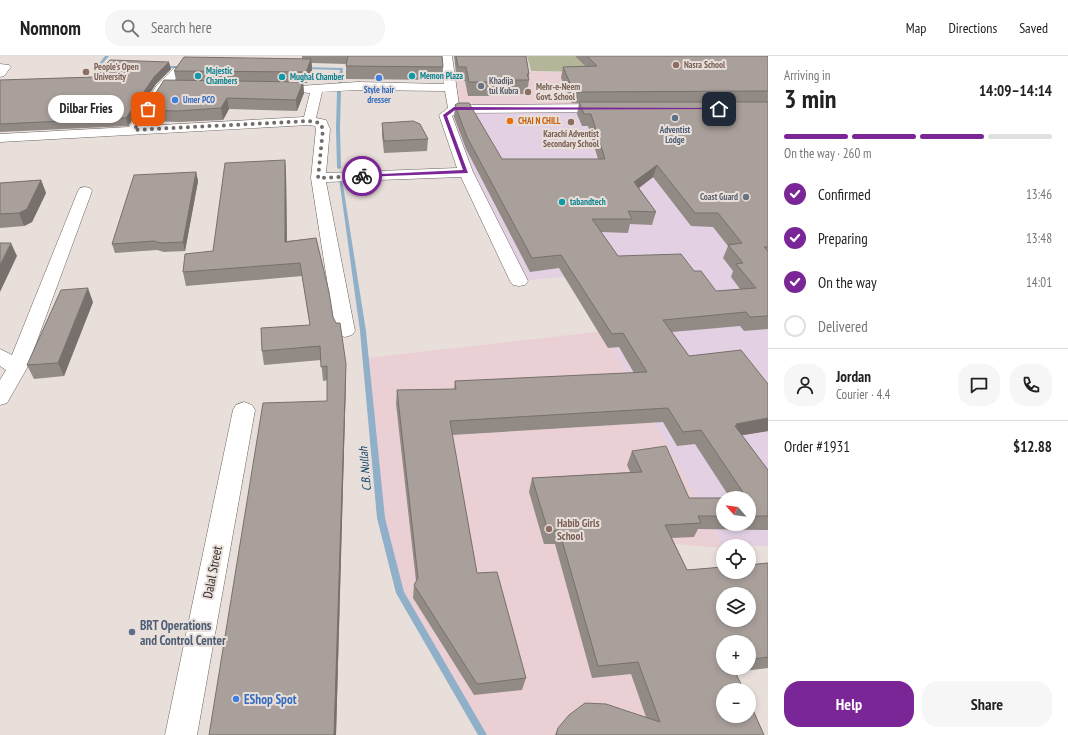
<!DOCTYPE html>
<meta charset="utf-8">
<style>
:root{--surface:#fff;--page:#f6f6f6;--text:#222;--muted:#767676;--line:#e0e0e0;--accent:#7b2696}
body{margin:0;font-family:"PT Sans Narrow",sans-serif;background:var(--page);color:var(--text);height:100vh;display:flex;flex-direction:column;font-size:15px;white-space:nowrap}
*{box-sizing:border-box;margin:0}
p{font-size:13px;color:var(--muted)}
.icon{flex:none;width:22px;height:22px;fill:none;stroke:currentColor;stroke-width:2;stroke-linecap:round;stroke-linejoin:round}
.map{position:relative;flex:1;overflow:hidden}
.sheet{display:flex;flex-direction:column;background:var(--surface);width:300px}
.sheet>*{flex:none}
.needle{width:26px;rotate:298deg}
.fabs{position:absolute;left:716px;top:435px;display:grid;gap:8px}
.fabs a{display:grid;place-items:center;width:40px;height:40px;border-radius:50%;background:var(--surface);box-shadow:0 2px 6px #0003;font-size:20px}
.pin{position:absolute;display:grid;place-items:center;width:34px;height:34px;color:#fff;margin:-17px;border-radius:8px;box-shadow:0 2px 6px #0006}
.courier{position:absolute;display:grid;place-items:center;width:40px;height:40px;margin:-20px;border:3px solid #7b2696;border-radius:50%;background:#fff;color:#222;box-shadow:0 1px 5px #0007}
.bubble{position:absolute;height:28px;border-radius:14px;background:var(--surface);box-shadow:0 2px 6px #0003;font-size:13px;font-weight:700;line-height:28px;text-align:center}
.overview em{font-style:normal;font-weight:700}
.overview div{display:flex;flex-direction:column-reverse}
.overview{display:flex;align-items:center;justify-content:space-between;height:68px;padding:0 16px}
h1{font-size:26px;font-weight:700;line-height:30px}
.bar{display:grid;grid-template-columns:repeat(4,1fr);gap:6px 4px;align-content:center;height:48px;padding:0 16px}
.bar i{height:5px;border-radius:3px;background:var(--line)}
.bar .on{background:var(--accent)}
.bar p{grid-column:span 4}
.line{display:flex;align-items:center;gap:10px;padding:0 16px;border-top:1px solid var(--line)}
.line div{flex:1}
.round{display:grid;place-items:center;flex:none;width:42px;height:42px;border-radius:16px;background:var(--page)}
ol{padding:0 16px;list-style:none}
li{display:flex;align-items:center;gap:12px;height:44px}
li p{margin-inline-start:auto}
li .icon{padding:4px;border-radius:50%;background:var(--accent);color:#fff;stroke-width:4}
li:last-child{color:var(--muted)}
li i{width:22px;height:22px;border:2px solid var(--line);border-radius:50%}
.button{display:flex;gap:8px;margin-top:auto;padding:8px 16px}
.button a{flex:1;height:46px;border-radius:16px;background:var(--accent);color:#fff;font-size:16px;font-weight:700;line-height:46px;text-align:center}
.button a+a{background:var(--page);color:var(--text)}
header{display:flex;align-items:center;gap:24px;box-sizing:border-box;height:56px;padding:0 20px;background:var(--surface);border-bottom:1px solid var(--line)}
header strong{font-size:19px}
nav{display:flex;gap:22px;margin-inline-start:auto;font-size:14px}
.search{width:280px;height:36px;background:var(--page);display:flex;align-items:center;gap:10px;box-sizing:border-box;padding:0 14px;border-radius:16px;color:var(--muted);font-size:15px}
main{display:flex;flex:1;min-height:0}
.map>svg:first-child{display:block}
</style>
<header>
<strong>Nomnom</strong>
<div class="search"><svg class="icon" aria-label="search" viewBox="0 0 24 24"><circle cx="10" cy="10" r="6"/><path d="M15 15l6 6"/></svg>Search here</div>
<nav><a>Map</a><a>Directions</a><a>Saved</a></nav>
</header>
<main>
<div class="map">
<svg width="768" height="679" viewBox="0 0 768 679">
<rect width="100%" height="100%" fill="#e9dfda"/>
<path fill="#e3d1e3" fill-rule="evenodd" d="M454 53 768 58V490H723L573 220 519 225 447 67ZM723 442H749V468H723Z"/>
<g fill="#ead0d5">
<polygon points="576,0 758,0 768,8 611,52 454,52 449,15 590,16"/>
<polygon points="604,275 723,490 723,492 627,484 704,679 483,679 400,537 381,462 366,302"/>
</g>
<polygon fill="#b4b69a" points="527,0 576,0 590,16 531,15"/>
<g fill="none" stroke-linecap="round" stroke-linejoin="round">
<g fill="#90b0ca" fill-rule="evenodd">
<polygon points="105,0 109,0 102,8 113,8 115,9 114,10 99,10 98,9"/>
<polygon points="161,10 183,10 185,11 183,12 161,12"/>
<polygon points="303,11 343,12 342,27 340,28 338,27 340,14 304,13 302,12"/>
<polygon points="339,34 341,35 340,72 341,112 339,113 337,112 336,72 337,35"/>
<polygon points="339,122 342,123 366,275 385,462 404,536 487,679 478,679 396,537 377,462 360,275"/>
</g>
<g stroke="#6a625d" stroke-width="1">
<g id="minor">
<path d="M442 0H452L459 49 605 48 609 49 611 52 609 55 605 56 457 57 452 60 473 116 528 225 525 229 519 230 513 229 510 225 461 121 326 126 355 275 352 279 345 281 338 279 335 275 311 122 316 73 315 70 309 69 0 86V78L129 71 157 29 174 12H182L184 14 166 34 143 70 304 61 310 37 299 36 297 33 299 30 358 26 444 28ZM358 34 445 35 448 52 439 59 457 112 326 117 330 73 326 64 316 62 322 36Z"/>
<polygon points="0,8 9,9 11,11 4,20 0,21"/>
<polygon points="85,131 90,132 92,135 27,312 7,347 0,349 0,324 6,314 0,310 0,293 12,299 78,135 80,132"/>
<polygon points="244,346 252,349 255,354 197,679 165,679 233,354 236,349"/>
</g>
</g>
<use href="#minor" fill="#fff" fill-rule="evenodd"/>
</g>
<g fill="#928a85" fill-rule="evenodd">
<polygon points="302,0 442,0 443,11 442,24 346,23 346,8 312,7 312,14 307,27 303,27 304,37 297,55 229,53 223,64 179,66 148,65 145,54 176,24 174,15 302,3"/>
<polygon points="454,0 526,0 529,18 529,24 527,38 493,38 492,40 468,40 465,25 457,25"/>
<path d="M575 0H768V273L744 275 740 270 672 276 689 300 768 328V375L742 379 768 414V474L698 473 694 481 672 482 687 514 768 507V612L735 616 764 679H555L558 672 646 661 631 618 592 622 555 488H544L529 436 532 422 630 416 627 409 632 395 689 442H723V468H749V442H730L695 388 677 390 663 366 452 379 477 517 526 622 522 634 474 639 413 542 414 529 416 525 396 348 397 334 454 333 455 325 634 317 619 291 608 292 559 212 530 216 466 93 454 61 455 49 502 103H598L588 70H582L577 58 579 47H572L561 22 563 11 585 10ZM653 121 691 170 713 171 728 190 723 202 733 215 731 221 740 233 716 235 694 215 618 200 601 176 628 177 630 168 652 169 656 156 639 132ZM749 586V612H723Z"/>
<polygon points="171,13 156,28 128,70 0,76 0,24 94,21"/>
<polygon points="382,67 428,83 427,95 384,97 382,79"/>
<polygon points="285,104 286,117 287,185 316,182 346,322 336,679 209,679 327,345 327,324 323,325 321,304 264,309 262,295 310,269 302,220 186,230 183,216 213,195"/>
<polygon points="196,116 198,125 185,195 164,196 157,194 115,197 112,188"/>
<polygon points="41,124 46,137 32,166 24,170 0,172 0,127"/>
<polygon points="93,246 64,320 34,323 27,309"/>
</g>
<g fill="#77706c">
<polygon points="311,3 312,14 307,27 306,16"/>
<polygon points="169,6 171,13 156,28 128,70 126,62 154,21"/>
<polygon points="303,26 304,37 297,55 296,44"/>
<polygon points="227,42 229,53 223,64 221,52"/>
<polygon points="285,104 286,117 287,199 285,186"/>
<polygon points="657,109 653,121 630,139 634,126"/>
<polygon points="196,116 198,125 185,195 183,186"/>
<polygon points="41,124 46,137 32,166 24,170 19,157"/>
<polygon points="11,187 17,200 0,236 0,209"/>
<polygon points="88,232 93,246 64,320 58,307"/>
<polygon points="346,308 346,322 336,679 334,679"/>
<polygon points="768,362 768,375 731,381 737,369 736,368"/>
</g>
<g fill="#aaa09b" stroke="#77706c" fill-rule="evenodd">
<polygon points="348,0 442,0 443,11 346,10"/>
<polygon points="456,0 526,0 529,18 527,18 529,24 494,24 494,26 469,26 466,11 458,11"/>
<polygon points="587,0 768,0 768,35 574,36 563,11 597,10"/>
<polygon points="184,1 311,3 306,16 174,15"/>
<polygon points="110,4 169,6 154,21 126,62 0,68 0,24 94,21"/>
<polygon points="164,24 303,26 296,44 227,42 221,52 177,55 145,54"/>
<path d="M579 46H768V191H764L768 195V260L750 261 746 256 663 264 689 300 741 294 768 328V362L736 368 737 369 735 370 768 414V460H749V442H747L701 374 683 376 668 352 450 365 477 517 497 516 526 622 477 628 414 529 418 522 397 334 456 333 455 325 647 316 623 277 612 278 561 199 532 202 467 81 455 49 458 47H469L502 103H605L591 58H584ZM657 109 695 157H718L742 187 728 189 743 207 736 208 756 232 716 235 701 215H694L681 198 618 200 592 163H632L628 155 656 156 634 126Z"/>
<polygon points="413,65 420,68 428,83 384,85 382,67"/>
<polygon points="285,104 285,186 316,182 329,236 333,261 336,267 340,267 346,308 334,679 209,679 263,347 327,345 327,310 321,311 320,290 262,295 261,272 310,269 300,207 183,216 185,198 213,195 225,107"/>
<polygon points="196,116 183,186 161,187 154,185 112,188 134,119"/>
<polygon points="41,124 27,153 19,157 0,158 0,127"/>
<polygon points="0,187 11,187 0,209"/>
<polygon points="88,232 58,307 27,309 61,234"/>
<path d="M666 390 689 442H723V460H698L701 467 665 469 687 514 723 511V516H749V509L768 507V601L749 604V586H723V612H733L744 634H723V660H749V645L764 679H556L558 672 569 659 585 647 606 648 660 666 638 606 598 610 559 474 548 475 532 422 642 416 632 395ZM723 538H749V564H723Z"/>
</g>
<polygon fill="#7b2696" points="454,51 719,52 721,53 455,54 447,60 468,117 360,121 362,119 463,114 443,59"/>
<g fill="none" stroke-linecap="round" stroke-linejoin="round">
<polyline stroke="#736d6a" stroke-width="4" stroke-dasharray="0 7.2" points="148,53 134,74 309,65 320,67 323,73 318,122 362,120"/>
</g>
<g fill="#8d6e63" stroke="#e9dfda" stroke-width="1.5">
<circle cx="676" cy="9" r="4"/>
<circle cx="86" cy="16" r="4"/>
<circle cx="528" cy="36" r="4"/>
<circle cx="571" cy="66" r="4"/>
<circle cx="549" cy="473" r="4"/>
</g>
<g fill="#0f9aa8" stroke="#e9dfda" stroke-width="1.5">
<circle cx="198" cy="20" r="4"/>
<circle cx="412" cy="20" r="4"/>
<circle cx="282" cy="21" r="4"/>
<circle cx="562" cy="146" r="4"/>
</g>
<g fill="#3f7fe0" stroke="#e9dfda" stroke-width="1.5">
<circle cx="379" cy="22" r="4"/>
<circle cx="175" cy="44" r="4"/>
<circle cx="236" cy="643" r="4"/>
</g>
<g fill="#6b7280" stroke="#e9dfda" stroke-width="1.5">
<circle cx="481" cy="30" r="4"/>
<circle cx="746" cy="141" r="4"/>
</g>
<g fill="#5c6f8a" stroke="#e9dfda" stroke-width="1.5">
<circle cx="675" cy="62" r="4"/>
<circle cx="132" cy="576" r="4"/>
</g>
<circle fill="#e8710a" stroke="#e9dfda" stroke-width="1.5" cx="510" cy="65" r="4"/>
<g text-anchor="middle" stroke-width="4" stroke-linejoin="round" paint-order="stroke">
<g font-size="9" font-weight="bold" fill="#785e54" stroke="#e9dfda" text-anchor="start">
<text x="684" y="12">Nasra School</text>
<text x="94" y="14">People's Open<tspan x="94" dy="10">University</tspan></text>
<text x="536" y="34">Mehr-e-Neem<tspan x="536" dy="10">Govt. School</tspan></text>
<text x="571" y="81" text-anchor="middle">Karachi Adventist<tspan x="571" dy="10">Secondary School</tspan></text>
</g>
<g font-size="9" font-weight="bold" fill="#0d838f" stroke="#e9dfda" text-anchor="start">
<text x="206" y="18">Majestic<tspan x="206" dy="10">Chambers</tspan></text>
<text x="420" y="23">Memon Plaza</text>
<text x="290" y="24">Mughal Chamber</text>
<text x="570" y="149">tabandtech</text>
</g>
<g font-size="9" font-weight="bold" fill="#5b616d" stroke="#e9dfda" text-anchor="start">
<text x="489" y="28">Khadija<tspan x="489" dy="10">tul Kubra</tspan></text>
<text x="738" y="144" text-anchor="end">Coast Guard</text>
</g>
<g font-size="9" font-weight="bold" fill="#366cbe" stroke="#e9dfda">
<text x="379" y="37">Style hair<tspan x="379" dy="10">dresser</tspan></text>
<text x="183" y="47" text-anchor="start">Umer PCO</text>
</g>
<g font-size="9" font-weight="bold" fill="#c56008" stroke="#e9dfda" text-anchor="start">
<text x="518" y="68">CHAI N CHILL</text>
</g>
<g font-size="9" font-weight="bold" fill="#4e5e75" stroke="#e9dfda">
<text x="675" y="77">Adventist<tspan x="675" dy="10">Lodge</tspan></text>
</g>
<g font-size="11" font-weight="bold" fill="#785e54" stroke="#e9dfda" text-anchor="start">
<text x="557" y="471">Habib Girls<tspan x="557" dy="13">School</tspan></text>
</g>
<g font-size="12" font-style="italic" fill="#0a4266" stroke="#e9dfda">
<text transform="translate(365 413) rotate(-95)" y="4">C.B. Nullah</text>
</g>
<g font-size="13" fill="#332f2d" stroke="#e9dfda">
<text transform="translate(212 516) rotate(-79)" y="5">Dalal Street</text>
</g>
<g font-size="13" font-weight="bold" fill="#4e5e75" stroke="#e9dfda" text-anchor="start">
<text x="140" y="574">BRT Operations<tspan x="140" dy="15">and Control Center</tspan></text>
</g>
<g font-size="13" font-weight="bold" fill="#366cbe" stroke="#e9dfda" text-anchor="start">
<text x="244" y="648">EShop Spot</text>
</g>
</g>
</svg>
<div class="fabs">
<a><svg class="needle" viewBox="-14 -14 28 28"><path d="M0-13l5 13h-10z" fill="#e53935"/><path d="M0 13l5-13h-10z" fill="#767676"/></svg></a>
<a><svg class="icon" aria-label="locate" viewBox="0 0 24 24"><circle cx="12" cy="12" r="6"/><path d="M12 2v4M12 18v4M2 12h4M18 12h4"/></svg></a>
<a><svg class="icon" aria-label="layers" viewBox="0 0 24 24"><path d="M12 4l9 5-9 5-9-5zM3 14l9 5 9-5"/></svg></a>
<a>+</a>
<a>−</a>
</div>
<div class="pin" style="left:148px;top:53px;background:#ea580c"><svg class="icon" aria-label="bag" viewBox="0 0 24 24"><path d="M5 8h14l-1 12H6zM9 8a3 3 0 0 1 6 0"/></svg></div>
<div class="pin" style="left:719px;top:53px;background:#1f2937"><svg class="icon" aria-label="home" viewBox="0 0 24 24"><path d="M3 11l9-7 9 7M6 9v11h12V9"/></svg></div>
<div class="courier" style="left:362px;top:120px"><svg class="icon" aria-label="bike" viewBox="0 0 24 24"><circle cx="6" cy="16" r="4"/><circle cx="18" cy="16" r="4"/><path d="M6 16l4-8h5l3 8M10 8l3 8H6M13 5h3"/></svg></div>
<div class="bubble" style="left:48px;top:39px;width:76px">Dilbar Fries</div>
</div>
<section class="sheet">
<div class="overview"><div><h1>3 min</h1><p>Arriving in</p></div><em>14:09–14:14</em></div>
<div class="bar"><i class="on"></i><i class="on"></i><i class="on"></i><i></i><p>On the way · 260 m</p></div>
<ol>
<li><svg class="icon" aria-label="check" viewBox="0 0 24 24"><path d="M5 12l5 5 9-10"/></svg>Confirmed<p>13:46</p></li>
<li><svg class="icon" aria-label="check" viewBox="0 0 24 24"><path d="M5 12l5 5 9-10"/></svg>Preparing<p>13:48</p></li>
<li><svg class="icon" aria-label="check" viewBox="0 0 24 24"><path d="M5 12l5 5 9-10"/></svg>On the way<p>14:01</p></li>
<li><i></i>Delivered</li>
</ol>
<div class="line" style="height:72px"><a class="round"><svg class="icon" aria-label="person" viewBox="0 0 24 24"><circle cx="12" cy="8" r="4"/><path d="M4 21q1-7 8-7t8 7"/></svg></a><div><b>Jordan</b><p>Courier · 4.4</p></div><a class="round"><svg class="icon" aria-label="chat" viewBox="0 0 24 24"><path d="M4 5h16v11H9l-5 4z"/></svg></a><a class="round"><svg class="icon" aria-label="phone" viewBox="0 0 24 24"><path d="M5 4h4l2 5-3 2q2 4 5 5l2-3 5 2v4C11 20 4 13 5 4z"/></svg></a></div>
<div class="line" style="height:52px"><div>Order #1931</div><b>$12.88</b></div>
<div class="button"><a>Help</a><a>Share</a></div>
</section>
</main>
